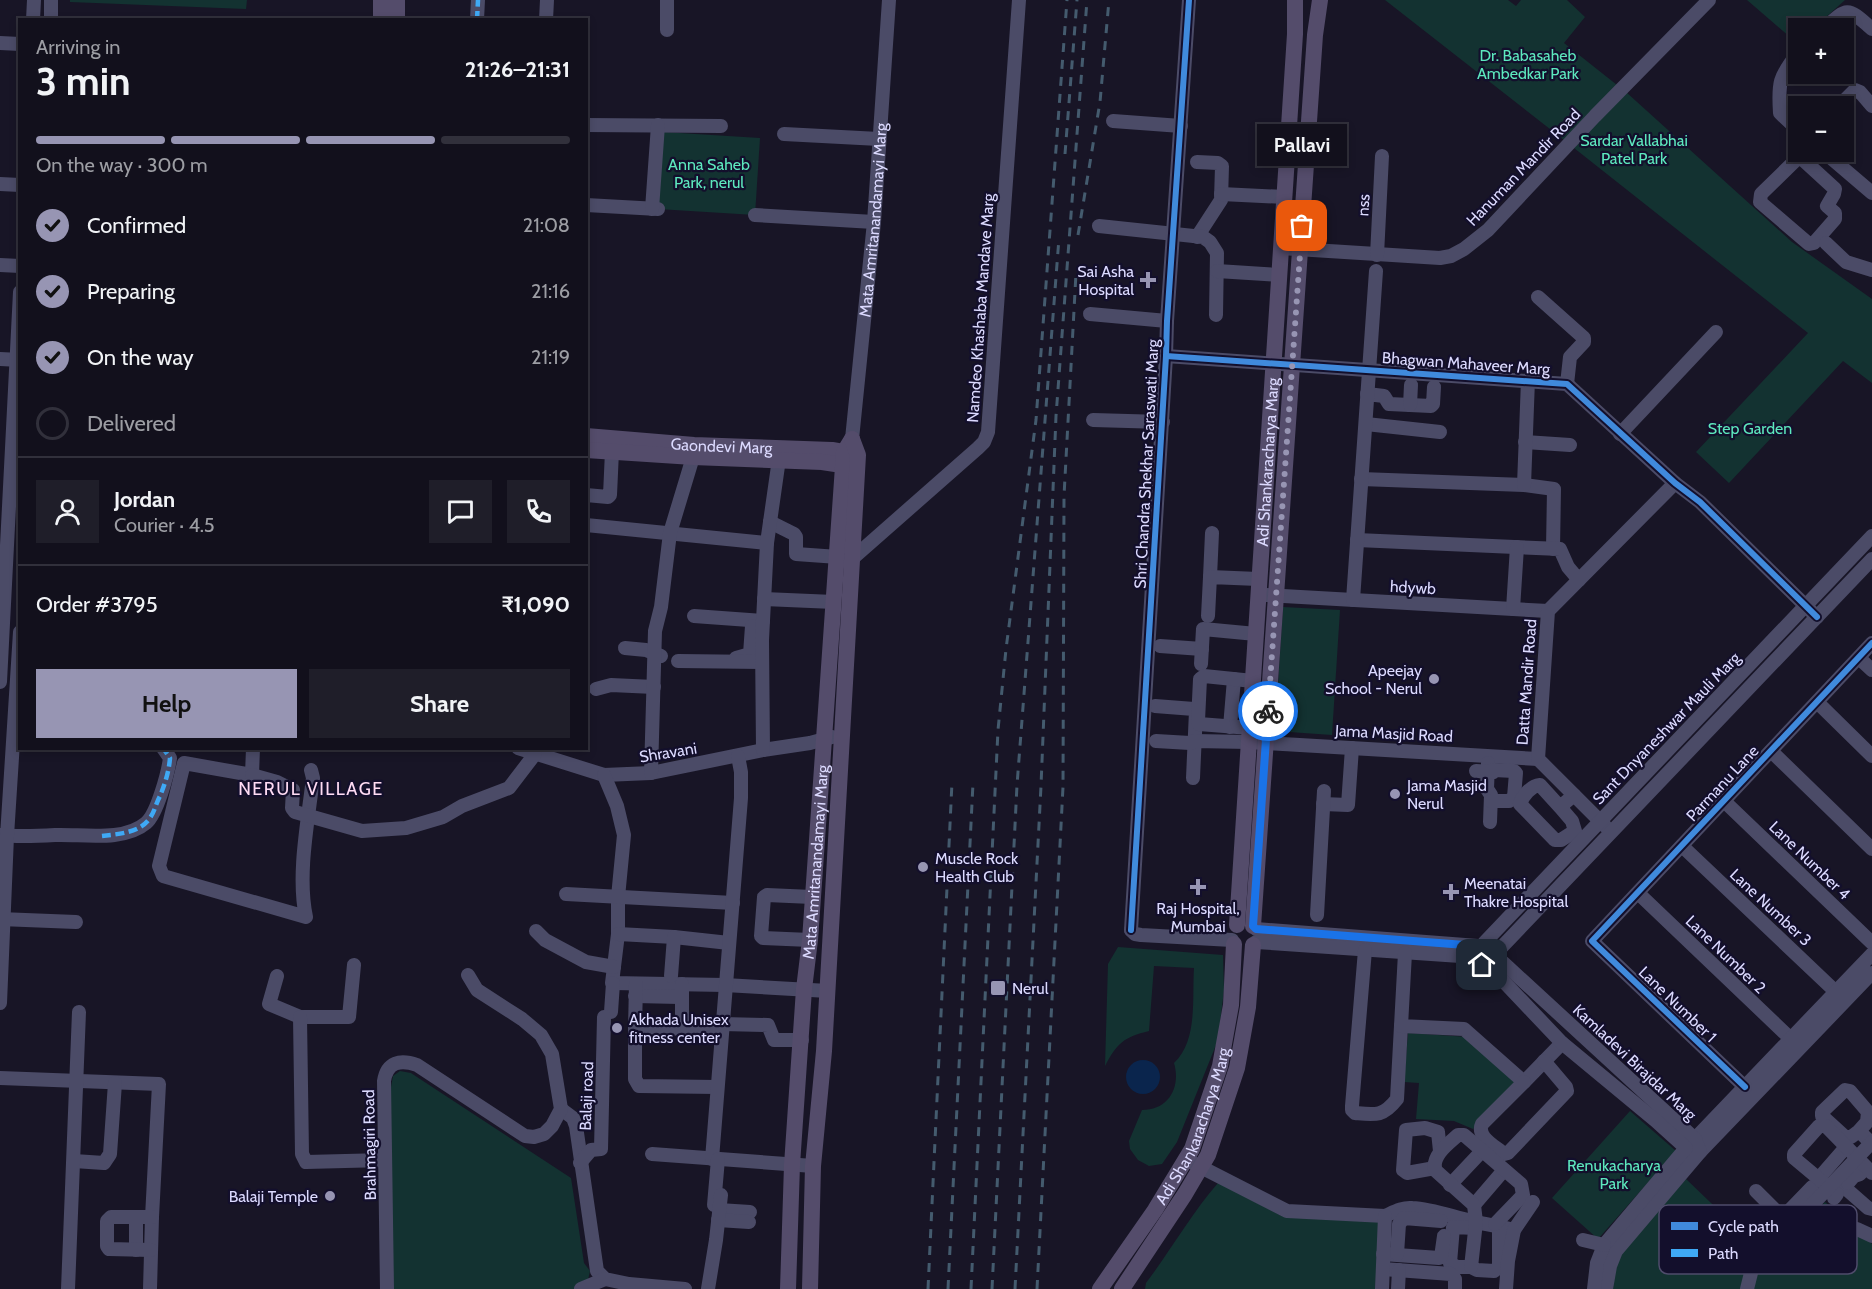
<!DOCTYPE html>
<meta charset="utf-8">
<style>
:root{--surface:#12101c;--page:#1f1e29;--text:#f1f3f6;--muted:#9c9da3;--line:#31303b;--accent:#9795b3}
body{margin:0;font-family:Cabin,sans-serif;background:var(--page);color:var(--text);height:100vh;display:flex;flex-direction:column;font-size:22px;white-space:nowrap}
*{box-sizing:border-box;margin:0}
p{font-size:20px;color:var(--muted)}
.icon{flex:none;width:33px;height:33px;fill:none;stroke:currentColor;stroke-width:2;stroke-linecap:round;stroke-linejoin:round}
.map{position:relative;flex:1;overflow:hidden}
.drawer{position:absolute;left:18px;top:18px;width:570px;height:732px;display:flex;flex-direction:column;background:var(--surface);border-radius:0px;box-shadow:0 3px 9px #0003,0 0 0 2px var(--line)}
.drawer>*{flex:none}
.tools{position:absolute;left:1788px;top:18px;display:grid;gap:12px}
.tools a{display:grid;place-items:center;width:66px;height:66px;border-radius:0px;background:var(--surface);box-shadow:0 3px 9px #0003,0 0 0 2px var(--line);font-size:30px}
.pin{position:absolute;display:grid;place-items:center;width:51px;height:51px;color:#fff;margin:-26px;border-radius:12px;box-shadow:0 3px 9px #0006}
.courier{position:absolute;display:grid;place-items:center;width:60px;height:60px;margin:-30px;border:4px solid #1a73e8;border-radius:50%;background:#fff;color:#222;box-shadow:0 2px 8px #0007}
.bubble{position:absolute;height:42px;border-radius:0px;background:var(--surface);box-shadow:0 3px 9px #0003,0 0 0 2px var(--line);font-size:20px;font-weight:700;line-height:42px;text-align:center}
.summary em{font-style:normal;font-weight:700}
.summary div{display:flex;flex-direction:column-reverse}
.summary{display:flex;align-items:center;justify-content:space-between;height:102px;padding:0 18px}
h1{font-size:39px;font-weight:700;line-height:45px}
.bar{display:grid;grid-template-columns:repeat(4,1fr);gap:9px 6px;align-content:center;height:72px;padding:0 18px}
.bar i{height:8px;border-radius:4px;background:var(--line)}
.bar .current{background:var(--accent)}
.bar p{grid-column:span 4}
.line{display:flex;align-items:center;gap:15px;padding:0 18px;border-top:2px solid var(--line)}
.line div{flex:1}
.round{display:grid;place-items:center;flex:none;width:63px;height:63px;border-radius:0px;background:var(--page)}
ol{padding:0 18px;list-style:none}
li{display:flex;align-items:center;gap:18px;height:66px}
li p{margin-inline-start:auto}
li .icon{padding:6px;border-radius:50%;background:var(--accent);color:#111;stroke-width:4}
li:last-child{color:var(--muted)}
li i{width:33px;height:33px;border:3px solid var(--line);border-radius:50%}
.button{display:flex;gap:12px;margin-top:auto;padding:12px 18px}
.button a{flex:1;height:69px;border-radius:0px;background:var(--accent);color:#111;font-size:24px;font-weight:700;line-height:69px;text-align:center}
.button a+a{background:var(--page);color:var(--text)}
.map>svg:first-child{display:block}
</style>
<div class="map">
<svg width="1872" height="1289" viewBox="0 0 1872 1289">
<rect width="100%" height="100%" fill="#181526"/>
<g fill="#133231">
<polygon points="70,0 247,0 246,9 70,2"/>
<polygon points="1385,0 1508,0 1516,6 1521,0 1567,0 1585,17 1564,43 1617,85 1564,140"/>
<polygon points="1747,0 1845,0 1814,28 1798,28 1797,43"/>
<polygon points="1626,92 1792,242 1872,299 1872,383 1843,361 1729,483 1696,452 1808,333 1574,148"/>
<polygon points="663,132 760,138 755,215 658,209"/>
<polygon points="1283,607 1340,610 1332,735 1275,731"/>
<path d="M1118 947 1223 955 1224 990 1218 1040 1177 1142 1162 1164 1149 1166 1138 1160 1130 1149 1129 1141 1142 1110C1169 1110 1181 1087 1174 1063 1198 1041 1192 998 1194 968L1154 966 1149 1031C1124 1037 1117 1043 1105 1066L1108 964Z"/>
<polygon points="1408,1033 1468,1037 1516,1081 1473,1129 1454,1121 1416,1119 1419,1083 1404,1082"/>
<polygon points="400,1071 411,1073 420,1079 571,1178 584,1263 590,1271 586,1289 390,1289 386,1204 391,1087 393,1076"/>
<polygon points="1630,1111 1676,1151 1598,1239 1552,1198"/>
<path d="M1686 1179 1760 1250C1750 1263 1743 1272 1741 1289H1613L1615 1271 1621 1253Z"/>
<path d="M1218 1183 1282 1216 1380 1220 1377 1289H1145L1146 1283C1171 1250 1191 1214 1218 1183Z"/>
<polygon points="1825,1202 1872,1244 1872,1289 1753,1289 1757,1273 1769,1259"/>
</g>
<circle fill="#0a254d" cx="1143" cy="1077" r="17"/>
<g fill="none" stroke-linecap="round" stroke-linejoin="round">
<g stroke="#4b4b67" stroke-width="14">
<polyline points="667,0 667,30"/>
<polyline points="33,20 34,0"/>
<polyline points="51,20 51,0"/>
<polyline points="477,20 478,0"/>
<polyline points="546,20 547,0"/>
<path d="M1825 28C1848 6 1848 8 1872 29"/>
<polyline points="0,43 20,44"/>
<path d="M1798 53C1779 77 1778 83 1780 113L1798 130"/>
<polyline points="1839,106 1855,90 1860,92 1872,106"/>
<polyline points="1113,121 1181,126"/>
<polyline points="586,125 721,126"/>
<polyline points="784,134 879,139"/>
<polyline points="1824,152 1872,193"/>
<polyline points="1799,156 1835,189 1834,194 1827,206 1835,213 1835,219 1814,243 1809,244 1760,202 1761,194 1804,152"/>
<polyline points="1197,162 1218,163 1222,166 1221,200 1197,237"/>
<polyline points="0,184 20,185"/>
<polyline points="1221,194 1285,197"/>
<polyline points="586,205 658,209"/>
<polyline points="652,209 658,125"/>
<polyline points="755,215 874,222"/>
<polyline points="1099,226 1203,237 1210,242 1217,253 1216,315"/>
<polyline points="1826,243 1846,262 1872,270"/>
<polyline points="1281,248 1440,258 1451,256 1464,249 1488,230 1595,116 1709,0"/>
<polyline points="1377,255 1382,156"/>
<polyline points="0,265 20,266"/>
<polyline points="1217,271 1279,275"/>
<polyline points="1538,297 1584,338 1584,342 1570,357 1567,384"/>
<polyline points="1090,314 1167,321"/>
<polyline points="1166,356 1567,384 1675,483 1700,502 1817,617"/>
<polyline points="0,359 20,360"/>
<polyline points="1367,394 1384,396 1389,404 1431,406 1433,404 1434,387"/>
<polyline points="1410,405 1411,385"/>
<polyline points="1093,420 1163,422"/>
<polyline points="1366,424 1440,432"/>
<polyline points="1620,434 1716,332"/>
<path id="s1" d="M852 439 874 222 889 0"/>
<polyline points="1525,442 1570,445"/>
<polyline points="1361,479 1524,485 1554,489 1553,549"/>
<polyline points="1524,485 1528,380"/>
<polyline points="586,495 608,497 610,495 612,451"/>
<polyline points="770,522 794,534 796,537 796,554 838,557"/>
<polyline points="586,525 767,543"/>
<polyline points="1357,540 1560,549 1568,567 1579,580"/>
<polyline points="853,558 978,448 984,442 988,432 1019,0"/>
<polyline points="1210,577 1212,533"/>
<polyline points="1266,595 1548,611"/>
<polyline points="764,599 834,602"/>
<polyline points="1353,600 1376,271"/>
<polyline points="1513,609 1517,547"/>
<polyline points="694,616 763,621"/>
<polyline points="1208,616 1210,577 1258,579"/>
<polyline points="1160,646 1202,649"/>
<polyline points="625,648 646,650 661,656"/>
<polyline points="736,658 750,654 752,626"/>
<polyline points="1859,658 1872,670"/>
<polyline points="678,661 762,662"/>
<polyline points="1201,664 1203,629 1256,634"/>
<polyline points="0,682 20,292"/>
<polyline points="596,689 611,685 654,687"/>
<polyline points="1817,702 1872,756"/>
<polyline points="1155,706 1194,709 1196,711 1193,778"/>
<polyline points="1230,727 1234,679"/>
<polyline points="1250,728 1199,724 1198,721 1200,679 1204,676 1253,681"/>
<polyline points="1156,741 1190,743 1194,741 1249,742 1538,759"/>
<path d="M253 748 252 775 184 763 159 866 163 876 306 917C297 875 308 821 313 778L311 770"/>
<polyline points="518,748 604,775 651,773 763,750 810,743 832,737"/>
<polyline points="763,750 762,640 767,543 779,459"/>
<polyline points="1771,751 1872,849"/>
<polyline points="1488,763 1487,789 1491,795 1490,822"/>
<polyline points="1476,771 1493,772 1494,770 1514,771 1516,773 1514,797 1509,801 1491,801"/>
<polyline points="651,773 655,631 661,607 670,533 693,457 694,447"/>
<polyline points="252,775 277,782 293,790 292,808 295,812 362,831 406,828 443,817 462,806 509,788 535,754"/>
<polyline points="604,775 617,806 624,835 618,897 618,934 612,983 725,985 828,991"/>
<polyline points="1724,801 1872,943"/>
<polyline points="1323,804 1348,805 1352,748"/>
<path d="M1560 807 1540 785C1531 786 1523 795 1520 804L1555 840H1561L1575 831 1572 821 1560 807 1574 795"/>
<polyline points="1605,826 1538,759 1548,611 1675,483"/>
<path d="M0 835C19 837 37 836 56 835 82 834 124 842 146 823 157 814 168 773 170 758L163 748"/>
<polyline points="1682,846 1836,992"/>
<polyline points="1638,893 1791,1039"/>
<polyline points="566,894 733,903"/>
<polyline points="1317,915 1324,791"/>
<polyline points="0,919 76,922"/>
<polyline points="1256,929 1478,946"/>
<polyline points="1131,930 1166,356 1167,321 1189,0"/>
<polyline points="1131,930 1135,934 1141,935 1232,940"/>
<polyline points="536,931 545,940 586,962 614,967"/>
<polyline points="618,934 674,937 729,943"/>
<polyline points="810,940 763,938 761,936 764,897 767,895 812,897"/>
<polyline points="1256,942 1475,957"/>
<polyline points="1484,943 1872,536"/>
<path d="M1365 950 1352 1106V1110L1355 1113C1375 1115 1383 1117 1397 1099L1401 1026"/>
<polyline points="1497,952 1872,559"/>
<polyline points="1405,953 1401,1026 1464,1029 1524,1082 1562,1043"/>
<polyline points="1872,954 1686,1148 1700,1152 1872,973"/>
<polyline points="1497,957 1695,1139 1700,1152 1616,1251 1610,1266 1606,1289"/>
<polyline points="1488,965 1562,1043 1655,1120 1686,1148 1604,1245 1597,1263 1594,1289"/>
<polyline points="277,976 269,1004 300,1017 349,1017 354,965"/>
<polyline points="671,976 674,937"/>
<polyline points="635,996 679,997"/>
<polyline points="0,1003 7,836 20,632"/>
<polyline points="611,1012 613,983"/>
<polyline points="300,1017 302,1154 306,1162 385,1160"/>
<polyline points="722,1024 768,1025 774,1040 802,1040"/>
<polyline points="682,1028 682,984"/>
<polyline points="635,1029 636,984"/>
<polyline points="0,1078 159,1084 152,1217 150,1289"/>
<path d="M1524 1082 1482 1124C1476 1137 1495 1146 1504 1154L1508 1153 1567 1091 1566 1087 1544 1061"/>
<polyline points="717,1087 639,1086 635,1079 635,1029 722,1028"/>
<polyline points="1745,1087 1592,941 1872,643"/>
<polyline points="561,1109 573,1118 576,1126 597,1271 605,1279 629,1284 685,1289"/>
<polyline points="1859,1131 1867,1122 1868,1112 1850,1091 1845,1090 1822,1112 1822,1116 1845,1137 1851,1137 1859,1131 1871,1143"/>
<polyline points="652,1154 813,1166"/>
<polyline points="712,1159 741,798 741,772 738,756"/>
<polyline points="74,1161 104,1163 110,1154 115,1083"/>
<polyline points="580,1163 591,1150 601,1149 604,1017"/>
<path d="M1193 1163 1287 1211 1385 1216C1394 1212 1403 1207 1412 1208 1433 1209 1453 1217 1472 1221 1487 1225 1500 1226 1514 1230"/>
<polyline points="1435,1168 1407,1173 1403,1170 1406,1130 1425,1128 1438,1132 1440,1151"/>
<polyline points="1819,1178 1846,1147"/>
<polyline points="1836,1180 1868,1208 1872,1209"/>
<polyline points="1848,1183 1854,1176 1860,1174 1865,1167"/>
<polyline points="1450,1185 1482,1151"/>
<polyline points="1756,1191 1781,1216 1784,1216 1812,1187"/>
<polyline points="1834,1198 1837,1194 1794,1158 1794,1154 1819,1126 1826,1126 1872,1173"/>
<polyline points="714,1205 718,1159"/>
<polyline points="1474,1205 1504,1170"/>
<polyline points="719,1210 750,1212"/>
<polyline points="718,1220 749,1222"/>
<polyline points="1475,1228 1453,1227 1450,1263 1457,1267 1471,1267 1477,1270 1494,1271 1499,1267 1499,1226"/>
<polyline points="1857,1229 1872,1236"/>
<polyline points="1583,1240 1604,1245"/>
<polyline points="136,1250 136,1217"/>
<polyline points="151,1250 109,1249 107,1246 107,1221 111,1217 152,1217"/>
<polyline points="1383,1254 1439,1258 1441,1257 1444,1236"/>
<polyline points="1397,1254 1399,1224 1404,1218 1441,1221"/>
<path d="M1471 1267 1476 1222 1474 1205 1435 1170C1432 1155 1448 1144 1458 1135H1464L1521 1184 1523 1195 1495 1224"/>
<polyline points="1383,1269 1451,1274 1455,1279 1455,1289"/>
<polyline points="68,1289 79,1012"/>
<path d="M387 1289 384 1081C387 1062 400 1059 417 1065L525 1136 534 1137 544 1134 552 1126 561 1109 552 1054 541 1035 522 1019 477 990 468 975"/>
<polyline points="581,1289 605,1279"/>
<polyline points="708,1289 716,1240 721,1195"/>
<polyline points="1382,1289 1385,1216"/>
<polyline points="1398,1289 1399,1270"/>
<polyline points="1506,1289 1508,1261 1514,1230 1533,1202"/>
<polyline points="1747,1289 1752,1269 1765,1254 1872,1142"/>
</g>
<g stroke="#544c6b" stroke-width="16">
<polyline points="381,20 381,0"/>
<polyline points="397,20 397,0"/>
<path id="s2" d="M586 436 694 445 832 450 855 454"/>
<polyline points="586,450 693,457 822,462 855,467"/>
<path id="s3" d="M1237 925 1295 34V0"/>
<polyline points="1253,926 1315,35 1320,0"/>
<path id="s4" d="M788 1289 792 1165 804 989 810 940 844 452 852 439"/>
<polyline points="810,1289 813,1166 824,1051 858,455 852,439"/>
<path id="s5" d="M1100 1289 1155 1210 1192 1149 1220 1066 1231 1005 1234 944"/>
<polyline points="1122,1289 1185,1194 1208,1155 1237,1068 1248,1007 1253,945"/>
</g>
<g stroke="#445b6e" stroke-width="3" stroke-dasharray="9 8" stroke-linecap="butt">
<polyline points="1065,154 1077,0"/>
<polyline points="1078,235 1100,102 1109,0"/>
<polyline points="928,1289 952,782"/>
<polyline points="948,1289 973,783"/>
<polyline points="971,1289 998,730 1006,649 1036,420 1067,0"/>
<polyline points="992,1289 1017,785 1059,238"/>
<polyline points="1015,1289 1041,786 1056,416 1087,0"/>
<polyline points="1037,1289 1063,787 1064,496 1076,273"/>
</g>
<g stroke="#3fa9f5" stroke-width="4.5" stroke-dasharray="9 4.5" stroke-linecap="butt">
<polyline points="477,20 478,0"/>
<path d="M102 836C118 834 140 833 150 818 155 811 156 803 160 796 165 784 169 771 170 758L163 748"/>
</g>
<g stroke="#130f2c" stroke-width="10">
<g id="cycleway">
<polyline points="1166,356 1567,384 1675,483 1700,502 1817,617"/>
<polyline points="1131,930 1166,356 1167,321 1189,0"/>
<polyline points="1745,1087 1592,941 1872,643"/>
</g>
</g>
<use href="#cycleway" stroke="#408adc" stroke-width="6"/>
</g>
<g fill="none" stroke-linecap="round" stroke-linejoin="round">
<polyline stroke="#9795b3" stroke-width="6" stroke-dasharray="0 10.8" points="1268,711 1302,226"/>
<path stroke="#1a73e8" stroke-width="8" d="M1268 711 1253 926 1256 929 1478 946C1488 940 1498 946 1497 957L1491 964 1482 965"/>
</g>
<g fill="#9795b3" stroke="#130f2c" stroke-width="2">
<path d="M1145 271h6v6h6v6h-6v6h-6v-6h-6v-6h6z"/>
<circle cx="1434" cy="679" r="6"/>
<circle cx="1395" cy="794" r="6"/>
<circle cx="923" cy="867" r="6"/>
<path d="M1195 878h6v6h6v6h-6v6h-6v-6h-6v-6h6z"/>
<path d="M1448 883h6v6h6v6h-6v6h-6v-6h-6v-6h6z"/>
<rect x="990" y="980" width="16" height="16" rx="3"/>
<circle cx="617" cy="1028" r="6"/>
<circle cx="330" cy="1196" r="6"/>
</g>
<g text-anchor="middle" stroke-width="4.5" stroke-linejoin="round" paint-order="stroke">
<g font-size="16" fill="#5de8be" stroke="#130f2c">
<text x="1528" y="61">Dr. Babasaheb<tspan x="1528" dy="18">Ambedkar Park</tspan></text>
<text x="1634" y="146">Sardar Vallabhai<tspan x="1634" dy="18">Patel Park</tspan></text>
<text x="709" y="170">Anna Saheb<tspan x="709" dy="18">Park, nerul</tspan></text>
<text x="1750" y="434">Step Garden</text>
<text x="1614" y="1171">Renukacharya<tspan x="1614" dy="18">Park</tspan></text>
</g>
<g font-size="16" fill="#dcdaff" stroke="#130f2c">
<text transform="translate(1523 167) rotate(-46)" y="6">Hanuman Mandir Road</text>
<text transform="translate(1363 205) rotate(-86)" y="6">nss</text>
<text dy="6" stroke="none"><textPath href="#s1" startOffset="220">Mata Amritanandamayi Marg</textPath></text>
<text transform="translate(980 308) rotate(-86)" y="6">Namdeo Khashaba Mandave Marg</text>
<text transform="translate(1466 363) rotate(4)" y="6">Bhagwan Mahaveer Marg</text>
<text dy="6" stroke="none"><textPath href="#s2" startOffset="136">Gaondevi Marg</textPath></text>
<text dy="6" stroke="none"><textPath href="#s3" startOffset="464">Adi Shankaracharya Marg</textPath></text>
<text transform="translate(1146 464) rotate(-87)" y="6">Shri Chandra Shekhar Saraswati Marg</text>
<text transform="translate(1413 587) rotate(3)" y="6">hdywb</text>
<text transform="translate(1526 682) rotate(-86)" y="6">Datta Mandir Road</text>
<text transform="translate(1666 728) rotate(-46)" y="6">Sant Dnyaneshwar Mauli Marg</text>
<text transform="translate(1394 733) rotate(3)" y="6">Jama Masjid Road</text>
<text transform="translate(668 752) rotate(-9)" y="6">Shravani</text>
<text transform="translate(1722 783) rotate(-47)" y="6">Parmanu Lane</text>
<text transform="translate(1810 860) rotate(44)" y="6">Lane Number 4</text>
<text dy="6" stroke="none"><textPath href="#s4" startOffset="428">Mata Amritanandamayi Marg</textPath></text>
<text transform="translate(1771 907) rotate(43)" y="6">Lane Number 3</text>
<text transform="translate(1726 954) rotate(44)" y="6">Lane Number 2</text>
<text transform="translate(1678 1004) rotate(44)" y="6">Lane Number 1</text>
<text transform="translate(1635 1062) rotate(43)" y="6">Kamladevi Birajdar Marg</text>
<text transform="translate(586 1096) rotate(-88)" y="6">Balaji road</text>
<text dy="6" stroke="none"><textPath href="#s5" startOffset="189">Adi Shankaracharya Marg</textPath></text>
<text transform="translate(369 1145) rotate(-91)" y="6">Brahmagiri Road</text>
</g>
<g font-size="16" fill="#dcdaff" stroke="#130f2c" text-anchor="start">
<text x="1134" y="277" text-anchor="end">Sai Asha<tspan x="1134" dy="18">Hospital</tspan></text>
<text x="1422" y="676" text-anchor="end">Apeejay<tspan x="1422" dy="18">School - Nerul</tspan></text>
<text x="1407" y="791">Jama Masjid<tspan x="1407" dy="18">Nerul</tspan></text>
<text x="935" y="864">Muscle Rock<tspan x="935" dy="18">Health Club</tspan></text>
<text x="1464" y="889">Meenatai<tspan x="1464" dy="18">Thakre Hospital</tspan></text>
<text x="1198" y="914" text-anchor="middle">Raj Hospital,<tspan x="1198" dy="18">Mumbai</tspan></text>
<text x="1012" y="994">Nerul</text>
<text x="629" y="1025">Akhada Unisex<tspan x="629" dy="18">fitness center</tspan></text>
<text x="318" y="1202" text-anchor="end">Balaji Temple</text>
</g>
<g font-size="18" letter-spacing="1.5" fill="#ffdcf4" stroke="#130f2c">
<text x="311" y="795">NERUL VILLAGE</text>
</g>
</g>
<rect x="1659" y="1205" width="198" height="69" rx="9" fill="#130f2c" stroke="#4f4c6b" stroke-width="1.5"/>
<rect x="1671" y="1222" width="27" height="8" fill="#408adc"/>
<rect x="1671" y="1249" width="27" height="8" fill="#3fa9f5"/>
<g font-size="16" fill="#dcdaff">
<text x="1708" y="1232">Cycle path</text>
<text x="1708" y="1259">Path</text>
</g>
</svg>
<div class="tools">
<a>+</a>
<a>−</a>
</div>
<div class="pin" style="left:1302px;top:226px;background:#ea580c"><svg class="icon" aria-label="bag" viewBox="0 0 24 24"><path d="M5 8h14l-1 12H6zM9 8a3 3 0 0 1 6 0"/></svg></div>
<div class="pin" style="left:1482px;top:965px;background:#1f2937"><svg class="icon" aria-label="home" viewBox="0 0 24 24"><path d="M3 11l9-7 9 7M6 9v11h12V9"/></svg></div>
<div class="courier" style="left:1268px;top:711px"><svg class="icon" aria-label="bike" viewBox="0 0 24 24"><circle cx="6" cy="16" r="4"/><circle cx="18" cy="16" r="4"/><path d="M6 16l4-8h5l3 8M10 8l3 8H6M13 5h3"/></svg></div>
<div class="bubble" style="left:1257px;top:124px;width:90px">Pallavi</div>
<section class="drawer">
<div class="summary"><div><h1>3 min</h1><p>Arriving in</p></div><em>21:26–21:31</em></div>
<div class="bar"><i class="current"></i><i class="current"></i><i class="current"></i><i></i><p>On the way · 300 m</p></div>
<ol>
<li><svg class="icon" aria-label="check" viewBox="0 0 24 24"><path d="M5 12l5 5 9-10"/></svg>Confirmed<p>21:08</p></li>
<li><svg class="icon" aria-label="check" viewBox="0 0 24 24"><path d="M5 12l5 5 9-10"/></svg>Preparing<p>21:16</p></li>
<li><svg class="icon" aria-label="check" viewBox="0 0 24 24"><path d="M5 12l5 5 9-10"/></svg>On the way<p>21:19</p></li>
<li><i></i>Delivered</li>
</ol>
<div class="line" style="height:108px"><a class="round"><svg class="icon" aria-label="person" viewBox="0 0 24 24"><circle cx="12" cy="8" r="4"/><path d="M4 21q1-7 8-7t8 7"/></svg></a><div><b>Jordan</b><p>Courier · 4.5</p></div><a class="round"><svg class="icon" aria-label="chat" viewBox="0 0 24 24"><path d="M4 5h16v11H9l-5 4z"/></svg></a><a class="round"><svg class="icon" aria-label="phone" viewBox="0 0 24 24"><path d="M5 4h4l2 5-3 2q2 4 5 5l2-3 5 2v4C11 20 4 13 5 4z"/></svg></a></div>
<div class="line" style="height:78px"><div>Order #3795</div><b>₹1,090</b></div>
<div class="button"><a>Help</a><a>Share</a></div>
</section>
</div>
